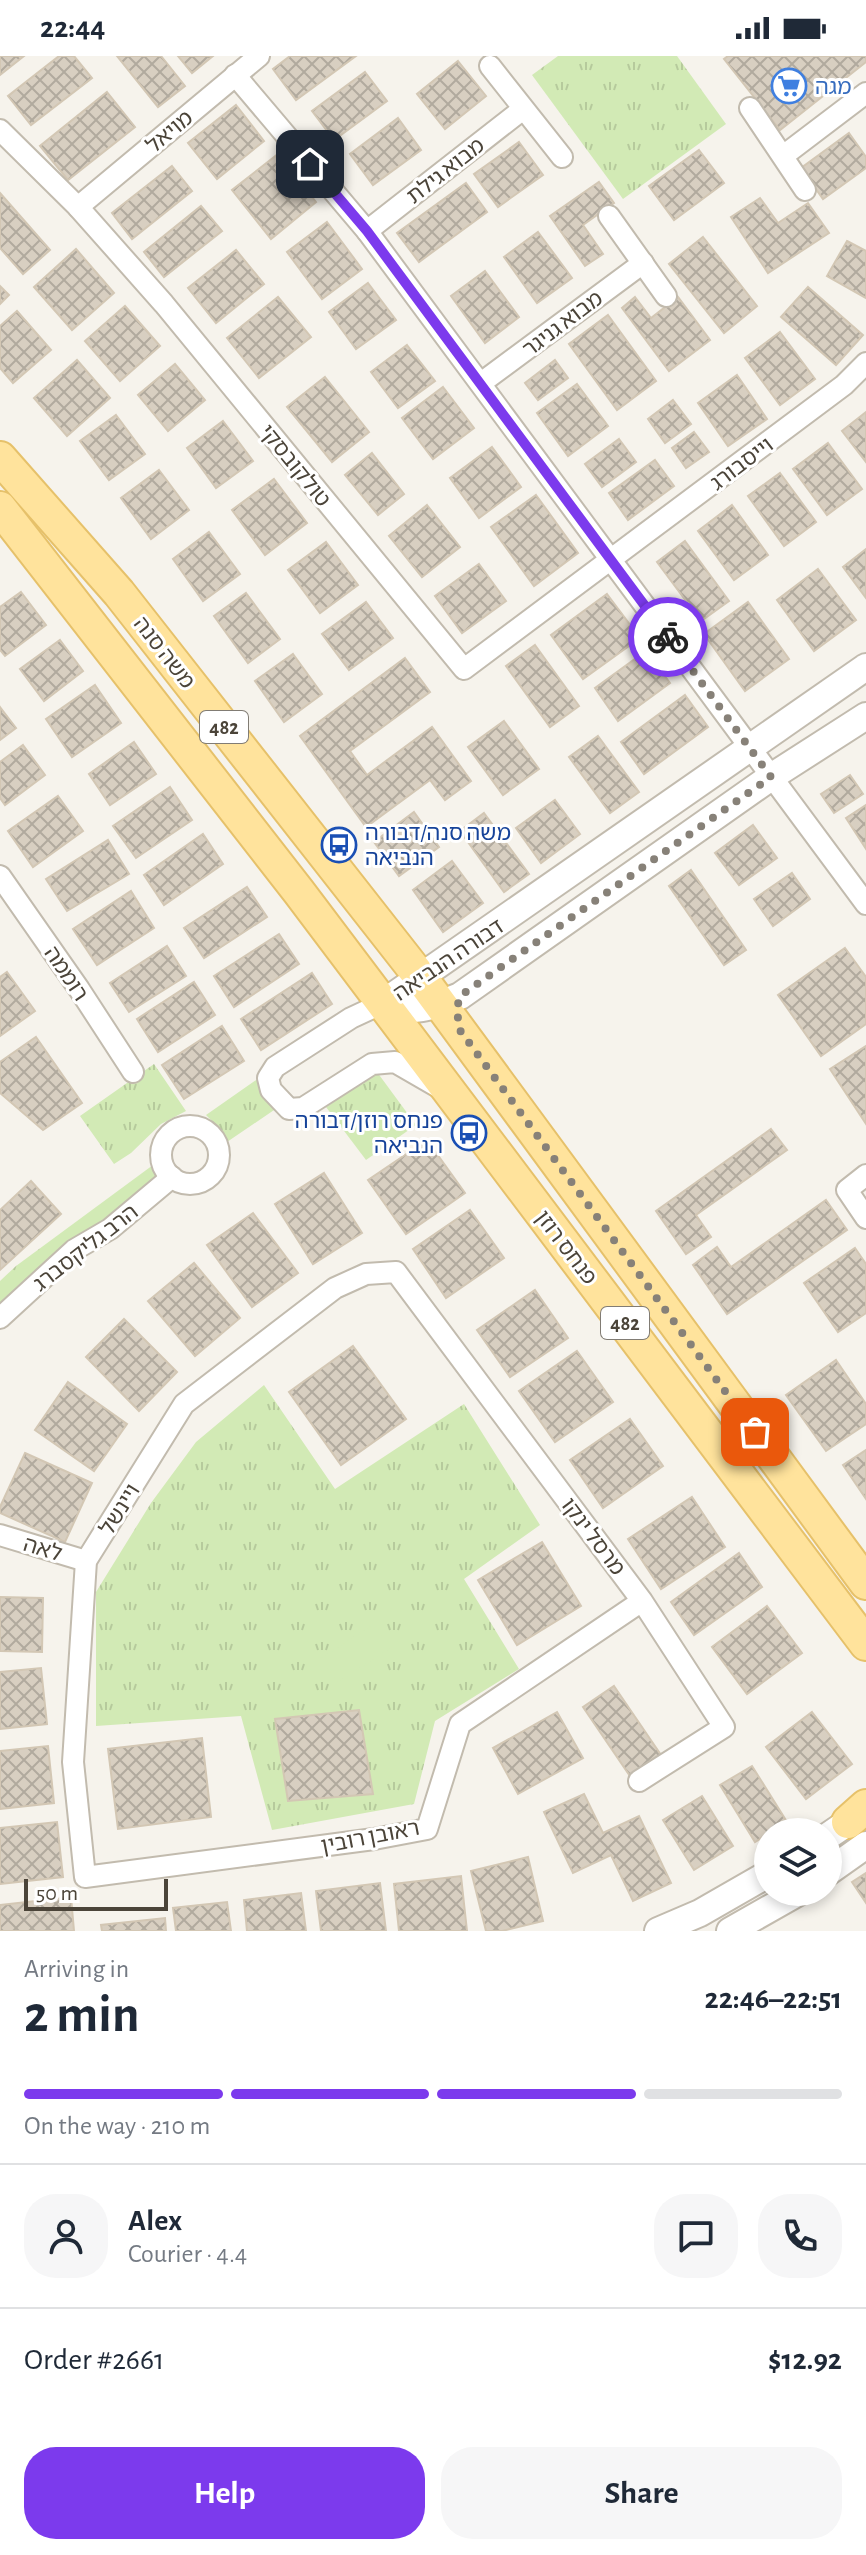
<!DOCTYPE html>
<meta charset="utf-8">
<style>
:root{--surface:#fff;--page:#f6f6f7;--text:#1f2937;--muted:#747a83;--line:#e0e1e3;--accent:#7c3aed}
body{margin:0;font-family:"Alegreya Sans","Noto Sans Hebrew",sans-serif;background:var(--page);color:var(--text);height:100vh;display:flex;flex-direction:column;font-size:30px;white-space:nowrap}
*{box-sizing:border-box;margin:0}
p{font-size:26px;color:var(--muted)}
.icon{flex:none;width:44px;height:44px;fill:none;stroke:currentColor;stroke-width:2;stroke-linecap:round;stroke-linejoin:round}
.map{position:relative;height:1875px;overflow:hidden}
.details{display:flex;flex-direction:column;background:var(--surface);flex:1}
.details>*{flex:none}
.buttons{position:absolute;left:754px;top:1762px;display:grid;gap:16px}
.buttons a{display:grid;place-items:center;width:88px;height:88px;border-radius:50%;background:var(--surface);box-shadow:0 4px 12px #0003;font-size:40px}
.scale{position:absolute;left:24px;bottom:20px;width:144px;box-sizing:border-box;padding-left:8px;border:4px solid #4b4439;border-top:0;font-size:22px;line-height:28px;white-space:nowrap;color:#4b4439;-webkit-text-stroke:6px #fff;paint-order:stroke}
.pin{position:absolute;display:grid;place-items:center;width:68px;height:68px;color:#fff;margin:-34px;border-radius:16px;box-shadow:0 4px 12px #0006}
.courier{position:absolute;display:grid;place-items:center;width:80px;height:80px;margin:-40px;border:6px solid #7c3aed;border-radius:50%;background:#fff;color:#222;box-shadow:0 2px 10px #0007}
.overview em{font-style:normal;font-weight:600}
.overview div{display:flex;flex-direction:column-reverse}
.overview{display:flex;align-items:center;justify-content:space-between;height:136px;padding:0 24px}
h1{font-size:52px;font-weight:600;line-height:60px}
.bar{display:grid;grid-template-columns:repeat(4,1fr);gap:12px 8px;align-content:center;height:96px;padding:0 24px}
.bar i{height:10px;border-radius:6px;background:var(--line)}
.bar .current{background:var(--accent)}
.bar p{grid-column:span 4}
.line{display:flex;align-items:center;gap:20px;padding:0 24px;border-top:2px solid var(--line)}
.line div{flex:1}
.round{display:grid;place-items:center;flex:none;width:84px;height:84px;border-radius:32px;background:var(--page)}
.primary-button{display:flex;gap:16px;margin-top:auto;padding:16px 24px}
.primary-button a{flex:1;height:92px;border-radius:32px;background:var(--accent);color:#fff;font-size:32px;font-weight:600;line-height:92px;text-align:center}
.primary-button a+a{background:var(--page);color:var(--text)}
.status{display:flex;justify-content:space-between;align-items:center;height:56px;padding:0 40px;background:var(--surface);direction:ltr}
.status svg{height:22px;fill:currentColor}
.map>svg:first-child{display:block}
</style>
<div class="status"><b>22:44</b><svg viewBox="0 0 49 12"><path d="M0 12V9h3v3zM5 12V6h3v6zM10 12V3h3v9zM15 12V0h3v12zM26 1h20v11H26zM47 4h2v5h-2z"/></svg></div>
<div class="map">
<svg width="866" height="1875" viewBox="0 0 866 1875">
<defs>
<pattern id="grass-tufts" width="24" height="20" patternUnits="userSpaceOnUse" patternTransform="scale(2)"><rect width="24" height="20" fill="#d2eab5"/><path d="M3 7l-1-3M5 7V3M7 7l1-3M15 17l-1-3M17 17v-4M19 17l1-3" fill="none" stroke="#b6ca9c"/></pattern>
<pattern id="building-cross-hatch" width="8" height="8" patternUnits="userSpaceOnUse" patternTransform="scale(2)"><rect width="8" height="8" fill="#d8cfc1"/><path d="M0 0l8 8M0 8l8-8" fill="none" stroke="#b1aa9e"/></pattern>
</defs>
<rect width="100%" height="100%" fill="#f6f3ec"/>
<g fill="url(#grass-tufts)">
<polygon points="558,0 677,0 726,68 623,143 532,19"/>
<polygon points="154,1008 186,1055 161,1068 131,1097 114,1108 80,1060"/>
<polygon points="377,1016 416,1069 366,1104 326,1051"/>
<polygon points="259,1022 277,1052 227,1086 218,1071 206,1059"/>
<polygon points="153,1109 161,1123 0,1252 0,1225 16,1210"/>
<polygon points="264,1329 335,1433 464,1348 540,1469 464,1523 519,1613 435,1665 414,1748 272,1774 241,1660 96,1670 96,1536 151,1447 196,1386"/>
</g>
<polygon fill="#d2eab5" points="372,1569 392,1591 338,1626 320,1603"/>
<g fill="url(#building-cross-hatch)" stroke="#d3c7b4" stroke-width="2">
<polygon points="0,0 24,0 0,19"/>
<polygon points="59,0 74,0 92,22 31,69 8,40"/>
<polygon points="117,0 161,0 185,30 158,51"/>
<polygon points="178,0 213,0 192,17"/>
<polygon points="290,0 356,0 296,44 273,13"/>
<polygon points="728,0 866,0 866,6 780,74 724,3"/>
<polygon points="458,5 486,40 445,73 417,38"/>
<polygon points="365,16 387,45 334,84 312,55"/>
<polygon points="107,36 135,71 68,124 40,90"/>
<polygon points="236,49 264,85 217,123 188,87"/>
<polygon points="398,62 421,94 373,129 350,98"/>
<polygon points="849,77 866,101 866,112 823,143 801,112"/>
<polygon points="519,86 543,119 498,151 474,118"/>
<polygon points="699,94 724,127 674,164 649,130"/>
<polygon points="278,98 316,146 271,183 232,134"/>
<polygon points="172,110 192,135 132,183 112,157"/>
<polygon points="599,126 614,147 583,169 603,198 585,210 550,160"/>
<polygon points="466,127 487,156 419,206 397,177"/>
<polygon points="0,137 50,194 23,218 0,192"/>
<polygon points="760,142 778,167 808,147 829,177 768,217 731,161"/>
<polygon points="201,150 222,175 164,221 144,196"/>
<polygon points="327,166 362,213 322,243 287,196"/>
<polygon points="538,176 572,222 537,247 504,201"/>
<polygon points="703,181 757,250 724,277 669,208"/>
<polygon points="847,185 866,195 866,242 827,220"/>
<polygon points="76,193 114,237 72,274 34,231"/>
<polygon points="236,194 264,228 216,267 188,232"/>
<polygon points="485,215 519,261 485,287 451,240"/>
<polygon points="368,227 396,264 356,293 329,256"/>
<polygon points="0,230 9,239 0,248"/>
<polygon points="808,231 863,279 836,309 781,261"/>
<polygon points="278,241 311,281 259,322 227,282"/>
<polygon points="635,241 651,262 678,241 710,284 669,315 622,252"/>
<polygon points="125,250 160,290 120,325 85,285"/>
<polygon points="17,255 51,294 13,327 0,312 0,270"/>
<polygon points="608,259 656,325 617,354 569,288"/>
<polygon points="780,276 815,323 780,349 745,302"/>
<polygon points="407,289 435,325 398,352 371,316"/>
<polygon points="77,304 110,342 67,380 34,342"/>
<polygon points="555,304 568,322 538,344 525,327"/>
<polygon points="175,308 205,344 168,375 138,339"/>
<polygon points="737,319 767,363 728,390 698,347"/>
<polygon points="325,321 369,376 332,406 287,351"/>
<polygon points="577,328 608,370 568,400 537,357"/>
<polygon points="443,331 474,372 433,403 402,362"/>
<polygon points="673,344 691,368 665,387 648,363"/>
<polygon points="866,356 866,406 842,375"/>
<polygon points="116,359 145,398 109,424 80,385"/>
<polygon points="223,365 253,405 216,432 187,392"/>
<polygon points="694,376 709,396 686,412 672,392"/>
<polygon points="619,383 636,406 602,431 585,408"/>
<polygon points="828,387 862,433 827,459 793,413"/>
<polygon points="492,391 521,431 479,462 450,422"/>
<polygon points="372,397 404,438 378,459 345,419"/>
<polygon points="655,404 674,430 628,464 609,437"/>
<polygon points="159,414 189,454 151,483 121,442"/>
<polygon points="780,417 816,466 784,490 748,440"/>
<polygon points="274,423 307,467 265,499 232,454"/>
<polygon points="536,439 578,497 534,530 491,471"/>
<polygon points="427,449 460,491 422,521 389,480"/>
<polygon points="732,449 768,499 734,524 698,475"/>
<polygon points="209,476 240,518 203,545 173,503"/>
<polygon points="685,485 729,545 701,565 657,506"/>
<polygon points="326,486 358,529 320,557 288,514"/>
<polygon points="866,493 866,542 843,511"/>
<polygon points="479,508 506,545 462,577 435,540"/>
<polygon points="818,513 856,564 814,595 777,544"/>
<polygon points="21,536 46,569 5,600 0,594 0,551"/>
<polygon points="246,537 280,583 248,607 214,560"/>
<polygon points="607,538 640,582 583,623 551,579"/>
<polygon points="366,546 393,582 349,614 322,578"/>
<polygon points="748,546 789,603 745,635 704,578"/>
<polygon points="60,584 83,615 44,645 20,613"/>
<polygon points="535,589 579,650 550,671 506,610"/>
<polygon points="646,595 670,627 618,665 595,632"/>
<polygon points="293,598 322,638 284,666 255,625"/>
<polygon points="405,602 430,636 350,695 367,719 432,671 471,725 445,744 430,724 366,771 300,680"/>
<polygon points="95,629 121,667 72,701 46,663"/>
<polygon points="685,639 708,671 644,718 621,686"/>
<polygon points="0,651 16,672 0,684"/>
<polygon points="504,665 539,713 503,739 468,691"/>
<polygon points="598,680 639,736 610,757 569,701"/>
<polygon points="134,686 156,718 110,749 89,718"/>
<polygon points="23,689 45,719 5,749 0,742 0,706"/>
<polygon points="850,719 863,738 834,757 821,738"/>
<polygon points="170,731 192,764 136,802 113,770"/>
<polygon points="58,740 83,775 33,811 8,775"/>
<polygon points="555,744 580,778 541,807 516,772"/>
<polygon points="866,749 866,793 846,762"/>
<polygon points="414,756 439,791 399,820 374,786"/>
<polygon points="484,757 529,818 504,836 460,775"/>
<polygon points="753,769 777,802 739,829 715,797"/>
<polygon points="203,778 223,808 164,849 144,819"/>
<polygon points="108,784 129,818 67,855 46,823"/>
<polygon points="452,805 483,847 443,876 413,834"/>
<polygon points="691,814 746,894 724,909 669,830"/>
<polygon points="792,817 810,843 773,870 754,843"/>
<polygon points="247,831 267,861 204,902 184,872"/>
<polygon points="131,835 154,872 97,909 73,873"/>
<polygon points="279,878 299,908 234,951 214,920"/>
<polygon points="167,890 186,920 129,956 110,927"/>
<polygon points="845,892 866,921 866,968 821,1000 778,939"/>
<polygon points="7,916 35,955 0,980 0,921"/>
<polygon points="312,917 332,948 261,994 241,963"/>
<polygon points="194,926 215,959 158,996 137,963"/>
<polygon points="222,970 244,1005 184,1043 162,1009"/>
<polygon points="36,981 82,1047 43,1074 0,1037 0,1006"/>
<polygon points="866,990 866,1068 830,1013"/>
<polygon points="771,1073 787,1094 696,1159 711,1181 686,1198 656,1155"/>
<polygon points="427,1084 465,1137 406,1178 368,1124"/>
<polygon points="324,1117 362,1177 313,1208 275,1148"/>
<polygon points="31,1125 61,1158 0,1214 0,1154"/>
<polygon points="826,1144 847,1174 727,1258 693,1209 717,1191 731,1211"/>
<polygon points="470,1154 504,1202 446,1242 413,1193"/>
<polygon points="253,1157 298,1217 252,1251 207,1189"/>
<polygon points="855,1192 866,1208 866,1257 838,1276 804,1227"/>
<polygon points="194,1207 240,1262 195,1300 148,1245"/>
<polygon points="535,1234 568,1282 510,1321 477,1274"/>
<polygon points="124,1263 177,1316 139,1355 86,1301"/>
<polygon points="353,1290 406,1363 341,1409 289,1336"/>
<polygon points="577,1295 613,1346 555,1386 519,1335"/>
<polygon points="836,1304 866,1348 866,1368 826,1395 786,1339"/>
<polygon points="68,1326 127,1368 94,1415 35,1374"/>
<polygon points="630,1363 663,1410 603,1452 570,1404"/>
<polygon points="866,1394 866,1443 843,1409"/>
<polygon points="25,1397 92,1427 65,1486 0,1457 0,1451"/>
<polygon points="692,1441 725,1491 661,1533 628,1483"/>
<polygon points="542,1486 581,1550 517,1589 478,1524"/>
<polygon points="739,1497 762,1531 694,1579 671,1546"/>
<polygon points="0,1541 43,1542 42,1596 0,1595"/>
<polygon points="767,1550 802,1597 747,1638 712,1591"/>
<polygon points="41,1612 47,1668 0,1673 0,1616"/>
<polygon points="614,1630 661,1699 630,1720 583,1651"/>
<polygon points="359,1654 373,1738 288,1745 275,1663"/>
<polygon points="557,1656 583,1702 518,1738 493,1692"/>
<polygon points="812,1656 852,1708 806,1743 766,1691"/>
<polygon points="202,1682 211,1761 118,1773 108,1693"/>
<polygon points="48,1690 54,1747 0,1753 0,1695"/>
<polygon points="752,1710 787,1766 755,1786 720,1729"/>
<polygon points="584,1738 603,1777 639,1760 671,1827 633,1845 611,1799 573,1817 544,1756"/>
<polygon points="702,1740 733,1790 694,1814 663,1764"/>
<polygon points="57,1766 63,1821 0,1828 0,1772"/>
<polygon points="528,1801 543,1865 502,1875 486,1875 471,1815"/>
<polygon points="866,1817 866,1847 852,1826"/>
<polygon points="461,1820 467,1875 399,1875 394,1828"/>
<polygon points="380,1827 386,1875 321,1875 316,1835"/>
<polygon points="301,1837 306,1875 247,1875 244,1844"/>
<polygon points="71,1841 74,1875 0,1875 0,1849"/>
<polygon points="227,1846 231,1875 176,1875 173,1852"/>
<polygon points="165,1862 166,1875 102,1875 101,1869"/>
</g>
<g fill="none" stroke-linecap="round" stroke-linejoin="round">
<g stroke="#c2bbae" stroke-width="24">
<g id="minor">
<polyline points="490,10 562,101"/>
<polyline points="235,19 367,175 866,848"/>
<polyline points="750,52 805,134"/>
<polyline points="0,74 78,151 164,248 464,613 844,329 866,307"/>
<polyline points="783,100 866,37"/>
<polyline points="78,151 259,0"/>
<polyline points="609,160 666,240"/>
<polyline points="367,175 523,53"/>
<polyline points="481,327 643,207"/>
<polyline points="0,820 79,933 133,1016"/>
<polyline points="383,947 351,962 275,1011 268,1022 271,1034 289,1053 303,1052 372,1008 395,1006 440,1032"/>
<circle cx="190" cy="1099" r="29"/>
<polyline points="866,1119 847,1134 866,1162"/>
<polyline points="0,1262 74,1194 110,1173 172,1121"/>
<polyline points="0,1479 86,1505"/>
<polyline points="639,1725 724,1671 642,1545 396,1216 366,1218 335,1232 184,1348 86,1505 73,1706 85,1821 374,1783 427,1773 460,1668 642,1545"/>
</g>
</g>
<g stroke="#c2bbae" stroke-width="30">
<g id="tertiary">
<polyline points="383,947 866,611"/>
<path d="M383 947C411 959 432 951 460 940L771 721 866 660"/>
<polyline points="828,1780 863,1756"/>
<polyline points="828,1816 866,1789"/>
<polyline points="658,1875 700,1857 768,1818"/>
<polyline points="730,1875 799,1836"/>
</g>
</g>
<g stroke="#e6c16a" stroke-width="36">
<g id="primary">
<polyline points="0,402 119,537 421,922 866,1527"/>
<polyline points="0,452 299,836 866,1588"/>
<polyline points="848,1766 866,1750"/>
</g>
</g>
<use href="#minor" stroke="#fff" stroke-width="20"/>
<use href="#tertiary" stroke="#fff" stroke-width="26"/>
<use href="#primary" stroke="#ffe39c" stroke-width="32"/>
</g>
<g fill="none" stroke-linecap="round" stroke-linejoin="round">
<polyline stroke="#878178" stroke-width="8" stroke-dasharray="0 14.4" points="668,581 771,721 460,940 457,952 459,973 755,1376"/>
<polyline stroke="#7c3aed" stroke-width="10" points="310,108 367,175 668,581"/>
</g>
<defs>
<g id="supermarket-ring" transform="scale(1.8)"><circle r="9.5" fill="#fff" stroke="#3f7fe0" stroke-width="1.5"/><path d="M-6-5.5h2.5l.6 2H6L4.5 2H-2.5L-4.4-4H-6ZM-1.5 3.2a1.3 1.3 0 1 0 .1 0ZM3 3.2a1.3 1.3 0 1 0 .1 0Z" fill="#3f7fe0"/></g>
<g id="bus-ring" transform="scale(1.8)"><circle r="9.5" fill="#fff" stroke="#1a4fb4" stroke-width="1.5"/><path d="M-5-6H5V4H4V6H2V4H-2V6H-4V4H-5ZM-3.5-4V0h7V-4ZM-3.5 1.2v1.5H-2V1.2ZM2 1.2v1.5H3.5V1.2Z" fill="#1a4fb4"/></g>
</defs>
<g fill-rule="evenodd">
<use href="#supermarket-ring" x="789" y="30"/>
<use href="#bus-ring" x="339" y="789"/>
<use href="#bus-ring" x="469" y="1077"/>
</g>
<g text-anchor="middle" stroke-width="6" stroke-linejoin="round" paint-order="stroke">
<g fill="#fff" stroke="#817c74" stroke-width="2">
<rect x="200" y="655" width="48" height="32" rx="6"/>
<rect x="601" y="1251" width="48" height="32" rx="6"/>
</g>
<g font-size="20" font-weight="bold" fill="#4b4439">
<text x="224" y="678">482</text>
<text x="625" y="1274">482</text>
</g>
<g font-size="22" fill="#366cbe" stroke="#fff" text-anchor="start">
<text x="815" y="38">מגה</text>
</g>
<g font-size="22" fill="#4b4439" stroke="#fff">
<text transform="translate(169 75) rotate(-40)" y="8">מויאל</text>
<text transform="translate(445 114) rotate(-38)" y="8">מבוא גילת</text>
<text transform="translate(562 267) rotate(-37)" y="8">מבוא גניגר</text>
<text transform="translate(741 407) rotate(-37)" y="8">וייסבורג</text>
<text transform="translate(296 409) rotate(51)" y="8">טולקובסקי</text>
<text transform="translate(165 596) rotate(52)" y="8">משה סנה</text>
<text transform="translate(448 903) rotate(-34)" y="8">דבורה הנביאה</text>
<text transform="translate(67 917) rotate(56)" y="8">רוממה</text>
<text transform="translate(85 1191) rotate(-38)" y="8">הרב גליקסברג</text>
<text transform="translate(567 1191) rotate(53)" y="8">פנחס רוזן</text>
<text transform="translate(119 1453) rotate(-58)" y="8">ויינשל</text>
<text transform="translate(594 1480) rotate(53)" y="8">מרסל ינקו</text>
<text transform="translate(43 1492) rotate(17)" y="8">לאה</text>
<text transform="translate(370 1780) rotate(-11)" y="8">ראובן רובין</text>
</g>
<g font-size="22" fill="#164399" stroke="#fff" text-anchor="start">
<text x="365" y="784">משה סנה/דבורה<tspan x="365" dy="25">הנביאה</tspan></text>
<text x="443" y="1072" text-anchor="end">פנחס רוזן/דבורה<tspan x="443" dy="25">הנביאה</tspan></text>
</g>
</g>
</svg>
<div class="buttons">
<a><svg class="icon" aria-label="layers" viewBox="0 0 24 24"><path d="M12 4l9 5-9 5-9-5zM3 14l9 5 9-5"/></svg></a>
</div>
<div class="scale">50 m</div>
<div class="pin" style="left:755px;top:1376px;background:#ea580c"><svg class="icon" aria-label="bag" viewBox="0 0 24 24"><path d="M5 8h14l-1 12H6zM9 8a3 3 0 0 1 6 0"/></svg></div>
<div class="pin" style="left:310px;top:108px;background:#1f2937"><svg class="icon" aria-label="home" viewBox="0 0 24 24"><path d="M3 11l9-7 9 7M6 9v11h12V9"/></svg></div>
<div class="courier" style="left:668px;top:581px"><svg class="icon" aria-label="bike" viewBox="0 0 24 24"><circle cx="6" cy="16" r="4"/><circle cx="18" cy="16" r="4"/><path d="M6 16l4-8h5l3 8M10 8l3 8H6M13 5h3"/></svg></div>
</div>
<section class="details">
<div class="overview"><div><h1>2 min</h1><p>Arriving in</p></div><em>22:46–22:51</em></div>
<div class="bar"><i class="current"></i><i class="current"></i><i class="current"></i><i></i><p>On the way · 210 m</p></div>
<div class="line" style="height:144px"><a class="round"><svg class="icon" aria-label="person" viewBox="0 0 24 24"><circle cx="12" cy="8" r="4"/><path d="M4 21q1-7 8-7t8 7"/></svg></a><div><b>Alex</b><p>Courier · 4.4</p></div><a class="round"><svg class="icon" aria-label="chat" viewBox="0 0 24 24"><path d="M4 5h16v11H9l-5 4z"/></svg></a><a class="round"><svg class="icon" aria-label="phone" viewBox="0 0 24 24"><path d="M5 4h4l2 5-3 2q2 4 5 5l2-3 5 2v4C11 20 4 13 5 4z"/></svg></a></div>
<div class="line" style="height:104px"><div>Order #2661</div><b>$12.92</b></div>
<div class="primary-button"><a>Help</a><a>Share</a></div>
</section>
